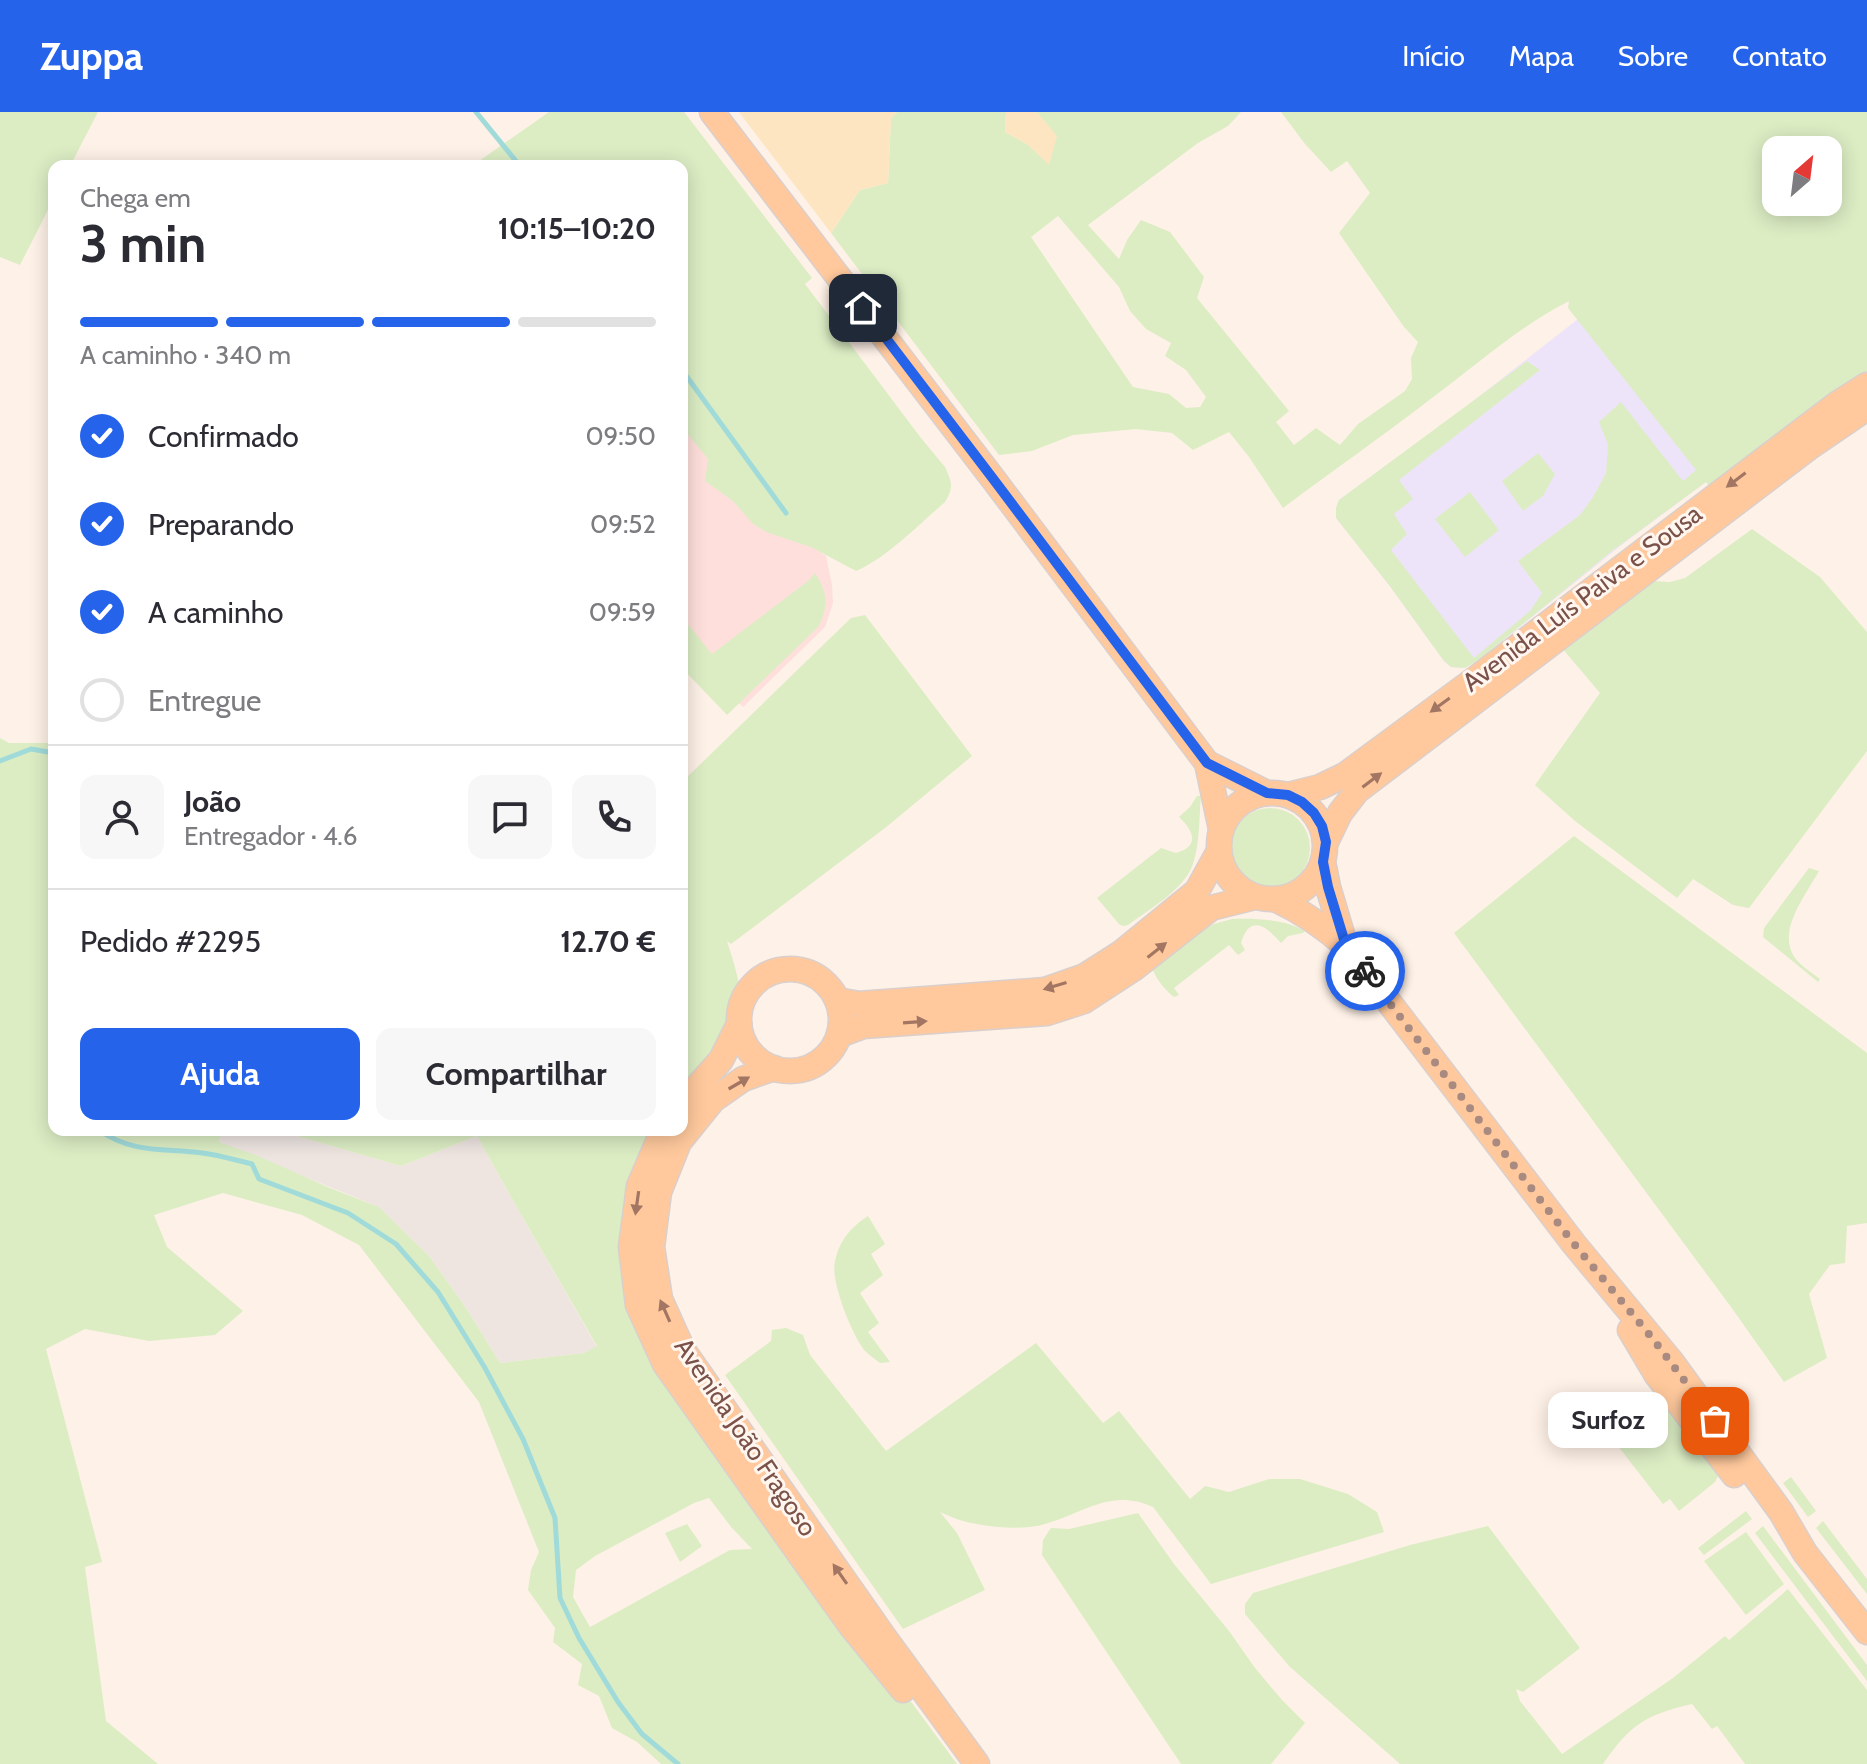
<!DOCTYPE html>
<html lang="pt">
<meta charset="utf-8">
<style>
:root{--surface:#fff;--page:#f7f7f7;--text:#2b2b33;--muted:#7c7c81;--line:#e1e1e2;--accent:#2563eb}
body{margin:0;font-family:Cabin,sans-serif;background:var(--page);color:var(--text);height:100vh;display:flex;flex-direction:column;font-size:30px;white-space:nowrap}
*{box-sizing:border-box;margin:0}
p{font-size:26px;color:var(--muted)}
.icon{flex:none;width:44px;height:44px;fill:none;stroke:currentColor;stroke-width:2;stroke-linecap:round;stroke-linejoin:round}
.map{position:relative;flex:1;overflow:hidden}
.details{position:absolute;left:48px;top:48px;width:640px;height:976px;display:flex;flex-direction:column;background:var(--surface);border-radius:16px;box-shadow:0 4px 20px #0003}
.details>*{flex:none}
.needle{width:52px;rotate:28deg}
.controls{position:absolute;left:1762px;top:24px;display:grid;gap:16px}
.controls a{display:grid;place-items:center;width:80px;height:80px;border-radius:16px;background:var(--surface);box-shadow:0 4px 20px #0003;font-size:40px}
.pin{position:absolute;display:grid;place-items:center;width:68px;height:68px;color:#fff;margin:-34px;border-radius:16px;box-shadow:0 4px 12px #0006}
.courier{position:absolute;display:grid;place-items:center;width:80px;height:80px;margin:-40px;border:6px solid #2563eb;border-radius:50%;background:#fff;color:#222;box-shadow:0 2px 10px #0007}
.bubble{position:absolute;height:56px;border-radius:16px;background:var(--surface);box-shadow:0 4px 20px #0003;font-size:26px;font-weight:700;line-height:56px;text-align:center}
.overview em{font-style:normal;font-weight:700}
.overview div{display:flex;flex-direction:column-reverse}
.overview{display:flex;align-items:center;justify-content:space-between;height:136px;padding:0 32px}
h1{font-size:52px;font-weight:700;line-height:60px}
.bar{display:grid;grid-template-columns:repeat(4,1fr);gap:12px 8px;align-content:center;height:96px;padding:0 32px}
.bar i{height:10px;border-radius:6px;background:var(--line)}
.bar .on{background:var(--accent)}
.bar p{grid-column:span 4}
.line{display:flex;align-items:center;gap:20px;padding:0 32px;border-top:2px solid var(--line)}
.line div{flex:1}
.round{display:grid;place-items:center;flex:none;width:84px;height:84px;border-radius:16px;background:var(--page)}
ol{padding:0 32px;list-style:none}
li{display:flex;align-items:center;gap:24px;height:88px}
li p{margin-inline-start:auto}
li .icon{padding:8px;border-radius:50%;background:var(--accent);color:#fff;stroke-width:4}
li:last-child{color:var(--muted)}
li i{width:44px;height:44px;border:4px solid var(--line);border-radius:50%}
.action{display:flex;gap:16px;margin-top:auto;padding:16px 32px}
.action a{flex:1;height:92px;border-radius:16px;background:var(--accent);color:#fff;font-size:32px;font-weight:700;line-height:92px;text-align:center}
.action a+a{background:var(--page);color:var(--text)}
header{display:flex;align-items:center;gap:48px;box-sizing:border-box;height:112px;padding:0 40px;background:var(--accent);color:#fff}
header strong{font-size:38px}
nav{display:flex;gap:44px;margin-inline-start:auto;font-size:28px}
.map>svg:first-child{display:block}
</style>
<header>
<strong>Zuppa</strong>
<nav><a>Início</a><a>Mapa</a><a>Sobre</a><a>Contato</a></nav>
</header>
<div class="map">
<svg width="1867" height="1652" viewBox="0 0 1867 1652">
<rect width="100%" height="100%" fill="#fef1e7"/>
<polygon fill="#fedfdb" points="682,313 806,430 826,444 832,473 833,491 825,515 743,595 682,539"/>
<polygon fill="#eee5e1" points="222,1018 276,1018 401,1054 477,1024 515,1092 597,1235 584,1241 500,1251 468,1199 429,1144 379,1095 219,1030"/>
<polygon fill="#eee4fa" points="1578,207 1706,370 1624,431 1480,547 1465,556 1451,555 1444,549 1389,473 1336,406 1336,396 1339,388 1463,297"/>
<g fill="#dcedc4" fill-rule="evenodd">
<polygon points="0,0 98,0 70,54 54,54 54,86 20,153 0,145"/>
<path d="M549 0H684L812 166 805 172 921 326 945 355C952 371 954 374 945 390 918 413 888 445 856 459L811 435 766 420 752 411 733 389 705 369 708 347 682 315V54H472Z"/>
<path d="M897 0H1006L1005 20 1027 32 1049 52 1037 0H1241L1228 14 1198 31 1088 113 1119 147 1127 128 1141 108 1170 120 1204 165 1197 186 1289 299 1276 310 1294 333 1316 316 1340 333 1358 312 1405 279 1412 267 1411 246 1418 230 1404 215 1339 121 1370 81 1347 49 1331 60 1305 32 1281 0H1867V273L1716 384 1706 370 1612 439 1480 547 1465 556 1451 555 1444 549 1389 473 1336 406V396L1339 388 1527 249 1540 258 1399 368 1413 387 1394 402 1407 422 1391 438 1474 546 1530 499 1542 481 1518 449 1580 403 1593 385 1606 361 1608 333 1599 310 1621 290 1683 369 1696 358 1568 196 1569 189C1518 215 1474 255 1428 289 1380 326 1331 360 1283 396L1249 345 1229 320 1193 338 1172 321 1136 317 1073 323 1032 339 999 343 831 121 860 78 888 71 891 6ZM1776 38H1828V90H1776ZM1058 104 1119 175 1130 199 1146 217 1171 231 1165 244 1186 258 1206 285 1200 295 1186 296 1169 282 1133 275 1031 125Z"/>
<polygon points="1538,341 1555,362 1543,384 1523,399 1502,369"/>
<polygon points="1470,380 1499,418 1465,445 1435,407"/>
<polygon points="1752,417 1820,465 1867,520 1867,639 1749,796 1733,793 1693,767 1677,786 1575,709 1535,673 1600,581 1556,529 1637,468 1670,470 1685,466"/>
<path d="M815 461C827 480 829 492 819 514L727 603 682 556V505L712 542 808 469Z"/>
<path d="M865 503 972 644 885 716 731 832 727 829C734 852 744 878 739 902L682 992V670L851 506Z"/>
<path d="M0 626 9 631H54V1018H222L219 1030 258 1044 330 1076 379 1095 429 1144 468 1199 500 1251 584 1241 597 1234 515 1092 477 1024 401 1054 276 1018H663L631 1135 895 1568 957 1652H661L637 1630 612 1616 599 1584 578 1573 582 1552 553 1530 555 1516 528 1478 531 1458 539 1440 479 1290 359 1133 302 1103 223 1081 154 1103 167 1135 243 1199 215 1223 149 1229 85 1217 46 1237 102 1450 85 1455 106 1609 158 1652H0ZM709 1386 732 1416 752 1437 730 1438 590 1515 573 1485 576 1458 595 1444 694 1391Z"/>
<path d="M1197 684H1201C1199 705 1200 740 1190 759 1177 782 1148 798 1128 813L1123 814 1119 812 1097 786 1161 736 1176 741C1201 734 1193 718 1179 705L1190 695Z"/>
<circle cx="1270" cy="736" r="40"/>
<polygon points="1574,724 1867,941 1867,1111 1847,1114 1845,1151 1830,1153 1809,1182 1827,1246 1784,1270 1731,1195 1454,821"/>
<path d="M1809 756 1819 759C1806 783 1776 819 1795 846 1801 854 1812 861 1820 867L1818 870 1763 825 1764 816Z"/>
<path d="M1232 807C1255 806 1284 807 1305 819L1303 821 1288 824 1281 831C1267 815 1250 801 1241 831L1245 838 1238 843 1229 833 1174 876 1179 883 1174 885C1166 879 1156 867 1153 858L1155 854 1202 818 1214 812Z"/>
<path d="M868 1104 885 1132 871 1142 883 1163 860 1181 879 1211 868 1220 890 1250 880 1251C875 1247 869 1243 865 1239 852 1223 830 1169 835 1149 840 1128 850 1116 868 1104Z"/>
<path d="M786 1216 803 1223 810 1243 886 1339 1036 1231 1103 1311 1119 1299 1190 1387 1205 1374 1229 1380 1269 1367H1300L1348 1382 1377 1400 1384 1420 1211 1472 1153 1395C1110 1376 1085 1401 1045 1412 1023 1419 985 1415 963 1409 955 1407 948 1403 940 1400L957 1421 985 1478 903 1517 725 1263 771 1229 772 1218Z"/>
<polygon points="1646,1289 1657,1289 1668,1295 1716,1357 1718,1364 1715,1370 1679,1399 1670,1387 1663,1392 1611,1325 1640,1301 1635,1291"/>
<polygon points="1791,1365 1816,1399 1808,1405 1783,1371"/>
<polygon points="1746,1399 1752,1407 1704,1443 1698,1436"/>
<polygon points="1138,1401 1174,1452 1229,1519 1255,1556 1282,1588 1305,1611 1271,1652 1181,1652 1042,1443 1043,1428 1051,1416 1069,1417"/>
<polygon points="1823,1409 1867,1467 1867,1482 1816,1416"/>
<polygon points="687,1412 702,1434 680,1450 665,1421"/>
<path d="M1488 1414 1580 1536 1523 1580 1516 1577 1520 1589 1562 1642 1673 1566 1725 1524 1729 1528 1788 1477 1867 1578V1652H1745L1717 1614 1712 1617 1692 1592C1645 1603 1631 1612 1603 1652H1400L1289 1554 1245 1502V1492L1253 1481 1410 1433Z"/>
<polygon points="1763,1414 1867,1553 1867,1569 1755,1421"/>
<polygon points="1746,1420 1784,1472 1746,1503 1704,1449"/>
</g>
<g fill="#fee5c1">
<polygon points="739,0 897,0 891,6 888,71 860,78 831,121"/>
<polygon points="1006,0 1037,0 1057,24 1049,53 1027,32 1005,20"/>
</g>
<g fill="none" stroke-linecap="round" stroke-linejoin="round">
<g stroke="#a0dbda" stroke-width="5">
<polyline points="476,0 520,54"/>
<polyline points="682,258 786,401"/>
<polyline points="0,649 31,637 54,641"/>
<path d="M99 1018C133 1042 163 1036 202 1041 219 1043 235 1048 252 1052L259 1067 348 1101 396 1132 438 1180 485 1256 523 1327 555 1406 560 1486 579 1526 618 1590 642 1622 678 1652"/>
</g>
<g stroke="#dacfcc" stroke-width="27">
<g id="major">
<polyline points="712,0 994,368 1207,651 1221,717"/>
<polyline points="1207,651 1267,681"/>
<circle cx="1272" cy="734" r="53"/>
<polyline points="1288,683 1320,675 1345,663 1479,564 1837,292 1867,273"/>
<polyline points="1326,730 1340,701 1357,679 1811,334 1867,296"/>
<polyline points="1323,750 1328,775 1345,832"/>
<path d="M1277 788C1303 800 1324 815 1346 834L1574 1132 1671 1249 1781 1400 1805 1441 1867 1520"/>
<circle cx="790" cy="908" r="51"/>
<polyline points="837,888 859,892 1045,878 1085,864 1121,841 1197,779 1219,739"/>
<polyline points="839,923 863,914 1047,901 1084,889 1133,857 1211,796 1255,785"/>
<polyline points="774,956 743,967 713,988 679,1030 659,1080 652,1135 660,1187 683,1238 884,1525 977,1652"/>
<polyline points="682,992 721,948 739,912"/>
<polyline points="663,1018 639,1074 631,1135 638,1193 665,1252 813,1461 851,1514 903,1578"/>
<polyline points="1630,1218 1656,1262 1734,1363"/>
</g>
</g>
<use href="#major" stroke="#ffc99d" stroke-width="24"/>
</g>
<defs><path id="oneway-solid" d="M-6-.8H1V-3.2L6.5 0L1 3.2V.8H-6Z" transform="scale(2)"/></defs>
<g fill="#a27662">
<use href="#oneway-solid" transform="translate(1736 368) rotate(143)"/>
<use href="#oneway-solid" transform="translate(1440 593) rotate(144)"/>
<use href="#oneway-solid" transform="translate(1372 668) rotate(-37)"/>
<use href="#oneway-solid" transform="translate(1157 838) rotate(-38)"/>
<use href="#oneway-solid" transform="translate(1055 874) rotate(163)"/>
<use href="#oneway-solid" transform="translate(915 910) rotate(-4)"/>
<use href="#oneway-solid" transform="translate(739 971) rotate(-30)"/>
<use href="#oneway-solid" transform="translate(637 1091) rotate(98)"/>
<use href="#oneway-solid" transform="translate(665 1199) rotate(-114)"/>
<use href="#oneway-solid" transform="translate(840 1462) rotate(-125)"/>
</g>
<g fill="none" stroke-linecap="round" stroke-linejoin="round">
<polyline stroke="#a88a80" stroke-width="8" stroke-dasharray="0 14.4" points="1365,859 1574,1132 1653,1227 1715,1309"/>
<polyline stroke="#2563eb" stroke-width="10" points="863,196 994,368 1207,651 1267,681 1288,683 1302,690 1314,701 1322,714 1326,730 1323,750 1328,775 1346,834 1365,859"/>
</g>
<g text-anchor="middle" stroke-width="6" stroke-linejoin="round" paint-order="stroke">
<g font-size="26" fill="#7a5249" stroke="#fff6ef">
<text transform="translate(1582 486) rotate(-37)" y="9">Avenida Luís Paiva e Sousa</text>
<text transform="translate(746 1325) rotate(56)" y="9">Avenida João Fragoso</text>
</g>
</g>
</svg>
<div class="controls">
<a><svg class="needle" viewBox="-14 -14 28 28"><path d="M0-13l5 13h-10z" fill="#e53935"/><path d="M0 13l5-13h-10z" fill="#7c7c81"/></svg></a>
</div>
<div class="pin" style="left:1715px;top:1309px;background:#ea580c"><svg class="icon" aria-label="bag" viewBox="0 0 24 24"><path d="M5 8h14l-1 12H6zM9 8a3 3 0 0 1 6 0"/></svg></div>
<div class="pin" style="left:863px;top:196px;background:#1f2937"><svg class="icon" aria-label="home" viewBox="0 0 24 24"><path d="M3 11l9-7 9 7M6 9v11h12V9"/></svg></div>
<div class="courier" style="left:1365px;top:859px"><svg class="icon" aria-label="bike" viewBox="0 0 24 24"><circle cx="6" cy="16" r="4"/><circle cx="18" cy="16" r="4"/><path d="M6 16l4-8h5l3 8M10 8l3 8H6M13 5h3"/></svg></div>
<div class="bubble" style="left:1548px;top:1280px;width:120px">Surfoz</div>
<section class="details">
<div class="overview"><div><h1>3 min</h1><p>Chega em</p></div><em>10:15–10:20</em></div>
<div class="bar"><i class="on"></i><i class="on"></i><i class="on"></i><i></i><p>A caminho · 340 m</p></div>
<ol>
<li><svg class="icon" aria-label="check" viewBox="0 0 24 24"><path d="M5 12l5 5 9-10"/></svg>Confirmado<p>09:50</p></li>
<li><svg class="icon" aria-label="check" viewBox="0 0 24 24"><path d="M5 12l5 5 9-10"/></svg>Preparando<p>09:52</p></li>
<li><svg class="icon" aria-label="check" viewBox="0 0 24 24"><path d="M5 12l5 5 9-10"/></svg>A caminho<p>09:59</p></li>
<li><i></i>Entregue</li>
</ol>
<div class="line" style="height:144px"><a class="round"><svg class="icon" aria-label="person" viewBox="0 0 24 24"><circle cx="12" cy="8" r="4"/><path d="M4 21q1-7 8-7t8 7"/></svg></a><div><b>João</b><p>Entregador · 4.6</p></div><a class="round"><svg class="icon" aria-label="chat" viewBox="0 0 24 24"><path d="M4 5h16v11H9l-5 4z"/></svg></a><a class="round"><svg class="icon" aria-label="phone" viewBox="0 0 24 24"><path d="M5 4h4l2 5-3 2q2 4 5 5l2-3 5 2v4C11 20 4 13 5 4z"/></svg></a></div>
<div class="line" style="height:104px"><div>Pedido #2295</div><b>12.70 €</b></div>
<div class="action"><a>Ajuda</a><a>Compartilhar</a></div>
</section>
</div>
